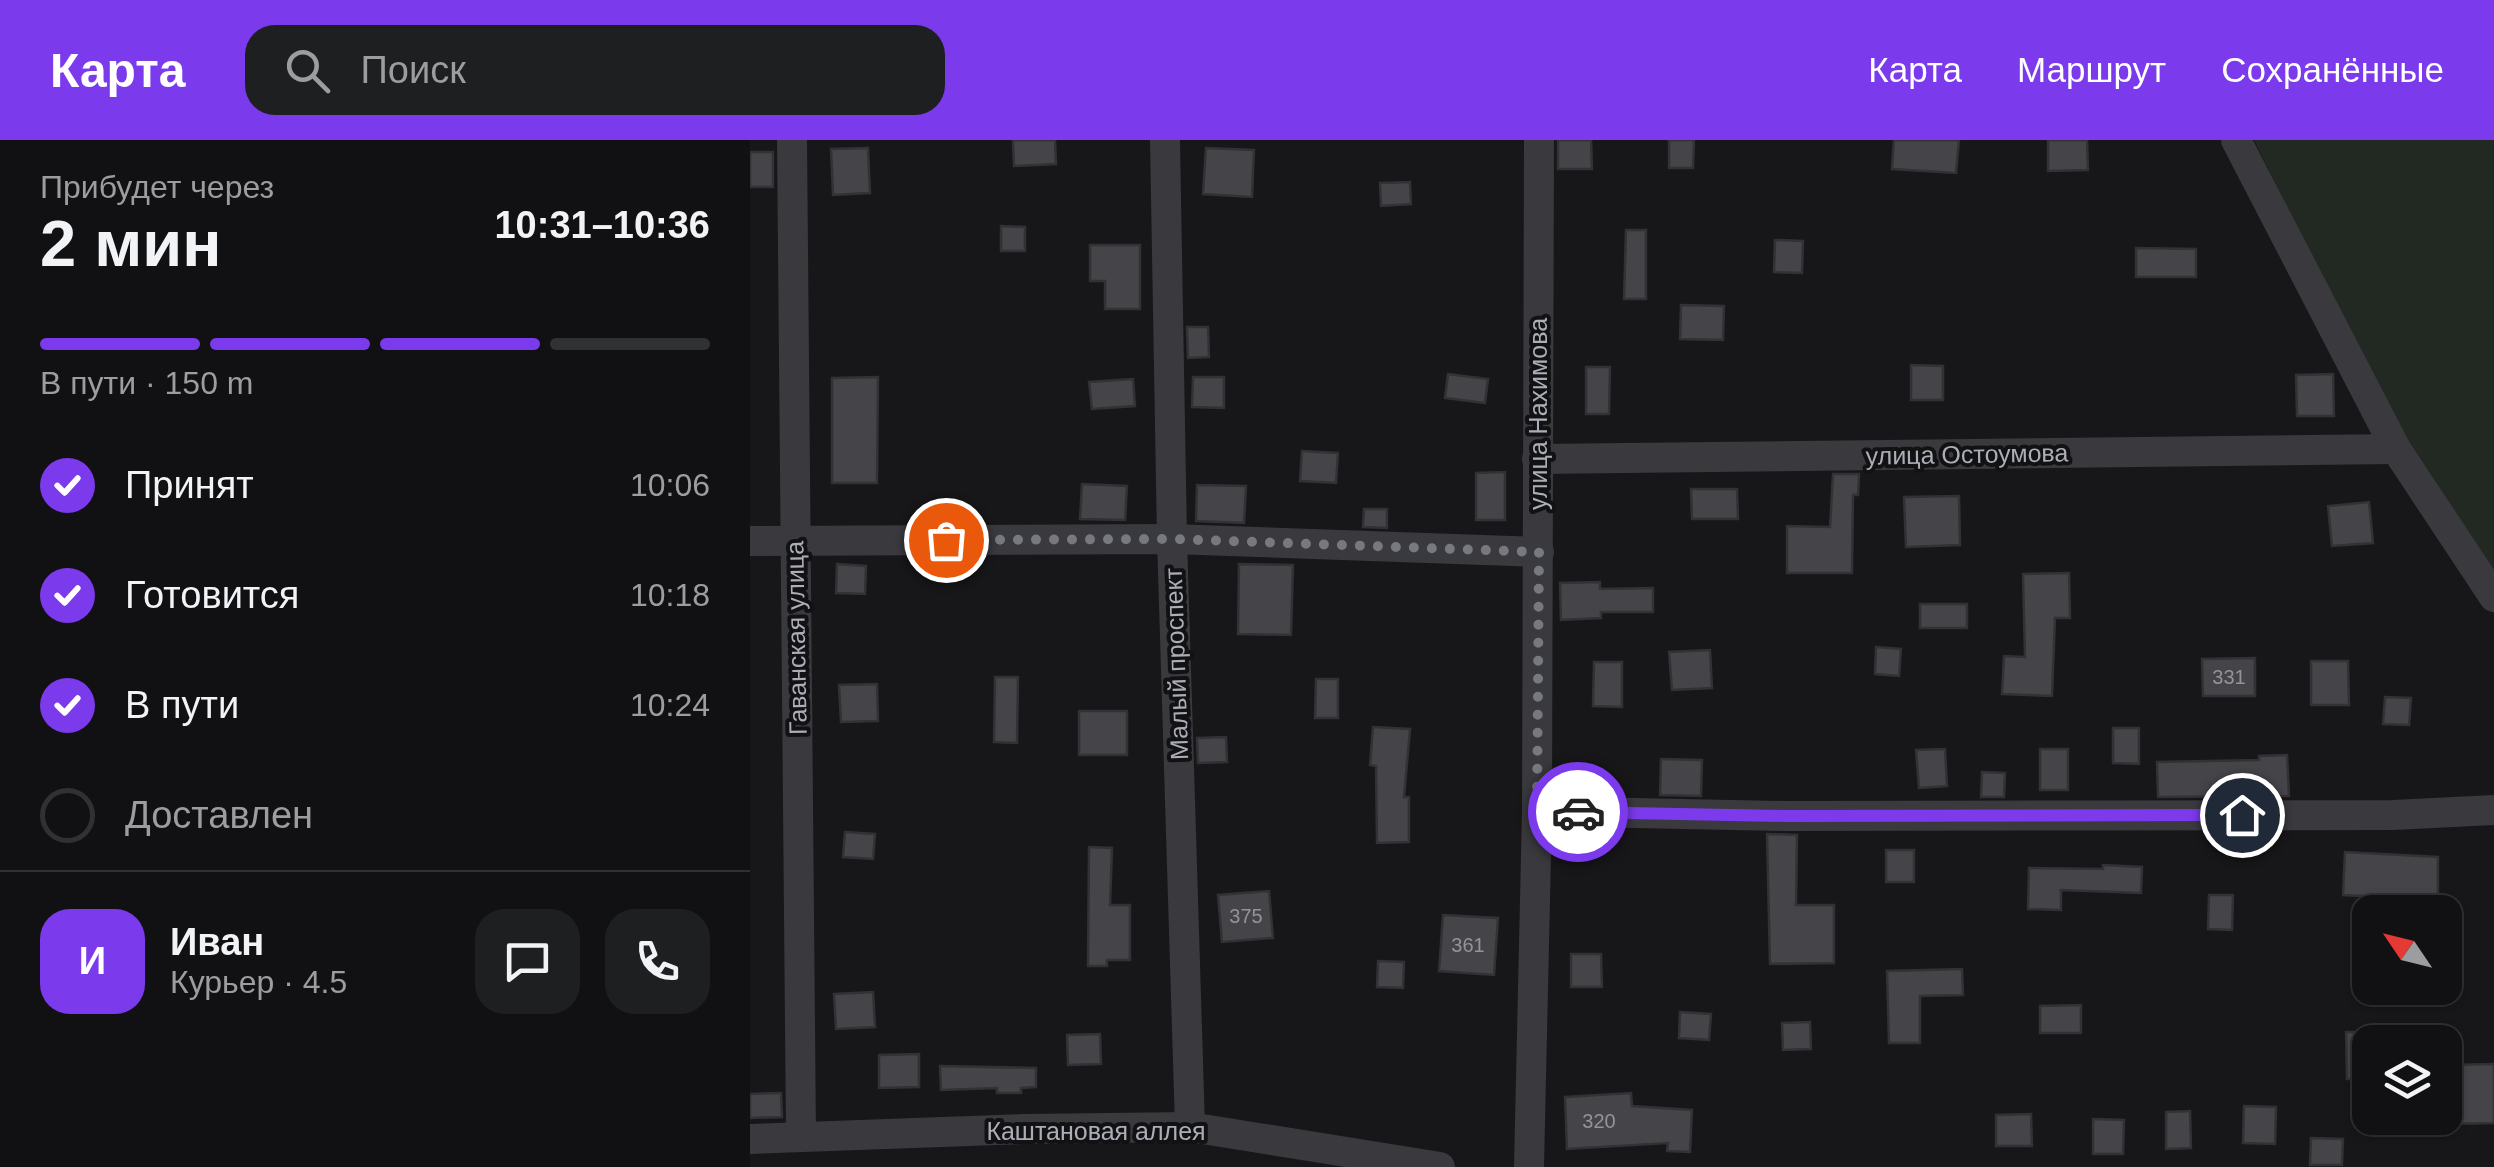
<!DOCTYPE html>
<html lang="ru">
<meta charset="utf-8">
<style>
:root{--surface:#111113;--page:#1e1f21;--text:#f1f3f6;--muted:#9c9da0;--line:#303133;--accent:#7c3aed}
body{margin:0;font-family:Helvetica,sans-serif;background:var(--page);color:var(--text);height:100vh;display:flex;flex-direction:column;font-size:38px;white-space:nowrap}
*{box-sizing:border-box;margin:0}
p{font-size:32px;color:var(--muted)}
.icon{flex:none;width:55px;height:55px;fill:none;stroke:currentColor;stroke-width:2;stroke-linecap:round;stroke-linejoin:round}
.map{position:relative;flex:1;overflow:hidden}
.sheet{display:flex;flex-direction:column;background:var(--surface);width:750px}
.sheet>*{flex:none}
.needle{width:65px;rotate:305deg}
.buttons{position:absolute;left:1602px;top:755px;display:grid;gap:20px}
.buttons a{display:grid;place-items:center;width:110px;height:110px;border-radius:20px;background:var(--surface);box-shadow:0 2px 8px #0004,0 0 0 2px var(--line);font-size:50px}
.pin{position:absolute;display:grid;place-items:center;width:85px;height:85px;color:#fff;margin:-42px;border:5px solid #fff;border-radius:50%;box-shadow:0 2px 10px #0007}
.courier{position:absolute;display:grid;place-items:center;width:100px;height:100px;margin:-50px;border:8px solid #7c3aed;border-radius:50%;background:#fff;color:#222;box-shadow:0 2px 12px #0007}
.head em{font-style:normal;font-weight:800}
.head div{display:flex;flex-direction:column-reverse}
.head{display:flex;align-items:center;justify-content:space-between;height:170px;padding:0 40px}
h1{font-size:65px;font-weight:800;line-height:75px}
.bar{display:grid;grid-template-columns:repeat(4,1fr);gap:15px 10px;align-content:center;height:120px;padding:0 40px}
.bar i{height:12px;border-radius:8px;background:var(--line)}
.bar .active{background:var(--accent)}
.bar p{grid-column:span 4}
.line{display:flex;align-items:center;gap:25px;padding:0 40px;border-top:2px solid var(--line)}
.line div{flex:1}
.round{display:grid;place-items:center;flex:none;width:105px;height:105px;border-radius:30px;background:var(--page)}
ol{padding:0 40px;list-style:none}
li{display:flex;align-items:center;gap:30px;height:110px}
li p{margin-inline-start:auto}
li .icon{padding:10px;border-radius:50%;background:var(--accent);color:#fff;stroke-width:4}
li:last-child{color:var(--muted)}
li i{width:55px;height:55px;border:5px solid var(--line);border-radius:50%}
header{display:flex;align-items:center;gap:60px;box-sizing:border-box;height:140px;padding:0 50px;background:var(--accent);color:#fff}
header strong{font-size:48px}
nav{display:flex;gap:55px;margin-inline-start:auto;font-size:35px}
.search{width:700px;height:90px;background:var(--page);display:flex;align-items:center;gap:25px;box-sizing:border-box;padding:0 35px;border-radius:30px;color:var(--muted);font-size:38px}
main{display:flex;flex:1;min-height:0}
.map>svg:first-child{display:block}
</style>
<header>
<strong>Карта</strong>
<div class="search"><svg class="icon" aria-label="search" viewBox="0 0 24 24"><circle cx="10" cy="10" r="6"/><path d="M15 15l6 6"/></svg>Поиск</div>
<nav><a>Карта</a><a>Маршрут</a><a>Сохранённые</a></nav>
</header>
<main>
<section class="sheet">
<div class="head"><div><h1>2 мин</h1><p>Прибудет через</p></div><em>10:31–10:36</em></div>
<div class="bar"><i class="active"></i><i class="active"></i><i class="active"></i><i></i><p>В пути · 150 m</p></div>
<ol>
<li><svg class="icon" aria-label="check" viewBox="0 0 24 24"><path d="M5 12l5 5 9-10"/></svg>Принят<p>10:06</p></li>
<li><svg class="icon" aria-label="check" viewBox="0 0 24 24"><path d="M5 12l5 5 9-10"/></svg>Готовится<p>10:18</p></li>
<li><svg class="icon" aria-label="check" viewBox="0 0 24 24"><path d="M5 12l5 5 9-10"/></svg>В пути<p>10:24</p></li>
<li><i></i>Доставлен</li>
</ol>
<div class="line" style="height:180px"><b class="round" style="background:var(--accent);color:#fff">И</b><div><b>Иван</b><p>Курьер · 4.5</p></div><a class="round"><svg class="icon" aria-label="chat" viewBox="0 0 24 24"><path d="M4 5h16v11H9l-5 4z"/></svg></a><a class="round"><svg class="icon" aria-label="phone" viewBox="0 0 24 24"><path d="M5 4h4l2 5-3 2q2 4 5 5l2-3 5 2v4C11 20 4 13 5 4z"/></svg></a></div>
</section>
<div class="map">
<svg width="1744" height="1027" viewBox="0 0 1744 1027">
<rect width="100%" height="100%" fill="#171719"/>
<polygon fill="#222923" points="1504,0 1744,0 1744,441 1655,305"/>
<g fill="#454549" stroke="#323235" stroke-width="2.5">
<polygon points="263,0 305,0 306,24 264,26"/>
<polygon points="808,0 841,0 842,29 808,29"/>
<polygon points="919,0 944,0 943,28 919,28"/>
<polygon points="1144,0 1209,0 1206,33 1142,29"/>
<polygon points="1298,0 1337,0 1338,30 1298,31"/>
<polygon points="118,8 120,53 83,55 81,9"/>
<polygon points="456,8 504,10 502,57 453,54"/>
<rect x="0" y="12" width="23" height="35"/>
<polygon points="660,42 661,64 631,66 630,43"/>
<polygon points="251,86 275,87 275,111 251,111"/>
<polygon points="876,90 896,90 896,159 874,159"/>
<polygon points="1025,100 1053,101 1052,133 1024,132"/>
<polygon points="340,105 390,105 390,169 355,169 355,141 340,141"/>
<polygon points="1386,108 1446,109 1446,137 1386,137"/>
<polygon points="931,165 974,166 973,200 930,199"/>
<polygon points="437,187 458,187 459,217 438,218"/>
<polygon points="1161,225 1193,226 1193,260 1161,260"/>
<polygon points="836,227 860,227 859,274 836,274"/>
<polygon points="698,234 738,239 735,263 695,258"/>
<polygon points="1583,234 1584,276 1547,276 1546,235"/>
<polygon points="128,237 127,343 82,343 82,238"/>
<polygon points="443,237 474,237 474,268 442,267"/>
<polygon points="383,239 385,266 342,269 339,242"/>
<polygon points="552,311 588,313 586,343 550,341"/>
<polygon points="755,332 755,380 726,380 726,333"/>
<polygon points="1083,334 1109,334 1108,355 1103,355 1102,433 1037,433 1037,386 1080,387"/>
<polygon points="332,344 377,346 375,380 330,379"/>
<polygon points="447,345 496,346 494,383 446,381"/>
<polygon points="941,349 987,349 988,379 942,379"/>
<polygon points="1209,356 1210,405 1156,407 1154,357"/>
<polygon points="1619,362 1623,403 1582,406 1578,366"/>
<polygon points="614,369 637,369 637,388 613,387"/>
<polygon points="87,424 116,426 115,454 86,453"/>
<polygon points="489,424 543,425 541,495 488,494"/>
<polygon points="1319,433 1320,478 1305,478 1302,556 1252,554 1254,516 1275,517 1273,434"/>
<polygon points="850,442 850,449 903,448 903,472 851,472 851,478 811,480 810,443"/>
<rect x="1170" y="464" width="47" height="24"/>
<polygon points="1126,507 1151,509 1149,536 1125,534"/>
<polygon points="960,510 962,548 922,550 919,512"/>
<polygon points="1505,518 1505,556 1453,556 1452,519"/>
<polygon points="1561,521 1598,521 1599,565 1561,565"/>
<polygon points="844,522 872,522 872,567 843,566"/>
<polygon points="245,537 268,537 267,603 244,602"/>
<polygon points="566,539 588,539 588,578 565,578"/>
<polygon points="127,544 128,581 91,582 89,545"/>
<polygon points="1635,557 1661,558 1659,585 1633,584"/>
<rect x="329" y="571" width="48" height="44"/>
<polygon points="623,587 660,589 654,657 659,657 659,702 627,703 626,626 620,625"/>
<polygon points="1363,588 1389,588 1389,624 1363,623"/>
<polygon points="476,597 477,622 448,623 447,598"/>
<polygon points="1195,609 1197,646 1169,648 1166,610"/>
<rect x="1290" y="609" width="28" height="41"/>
<polygon points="1537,615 1539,656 1408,657 1407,622 1509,620 1509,616"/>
<polygon points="911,619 952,620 951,656 910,655"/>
<polygon points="1232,632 1255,633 1254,657 1231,657"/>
<polygon points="95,692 125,694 123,719 93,717"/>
<polygon points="1017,694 1047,695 1046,765 1084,765 1084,823 1020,824"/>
<polygon points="339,707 362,708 360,765 380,765 380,820 357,820 357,826 338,826"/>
<rect x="1136" y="710" width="28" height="32"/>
<polygon points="1595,712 1688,717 1688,760 1593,755"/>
<polygon points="1353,725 1392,727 1391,753 1311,750 1311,770 1278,769 1279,728 1353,729"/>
<polygon points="519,751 523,798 472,802 468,755"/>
<polygon points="1459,755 1483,755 1482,790 1458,789"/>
<polygon points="693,775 748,778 744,835 689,831"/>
<polygon points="821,814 851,814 852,847 821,847"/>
<polygon points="628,821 654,822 653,848 627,847"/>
<polygon points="1212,829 1213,855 1170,856 1170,903 1139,903 1137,831"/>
<polygon points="123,852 125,887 86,889 84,854"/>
<polygon points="1331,865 1331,893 1290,893 1290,866"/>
<polygon points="930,872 961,874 959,900 929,898"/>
<polygon points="1060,882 1061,909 1033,910 1032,883"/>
<polygon points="1596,892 1620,892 1620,939 1597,939"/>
<polygon points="350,894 351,924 318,925 317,895"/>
<polygon points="169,914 169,947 129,948 129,915"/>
<polygon points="1744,924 1744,983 1700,984 1698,925"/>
<polygon points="190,926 286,928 286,947 271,948 271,953 247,953 247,948 191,950"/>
<polygon points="31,953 32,977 0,978 0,954"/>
<polygon points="881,953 882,966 942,970 940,1012 917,1011 918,1003 817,1009 815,957"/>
<polygon points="1494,966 1526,967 1525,1004 1493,1003"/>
<polygon points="1440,971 1441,1008 1416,1009 1416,972"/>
<polygon points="1281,974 1282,1006 1246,1006 1246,975"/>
<polygon points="1343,979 1374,980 1373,1014 1343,1014"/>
<polygon points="1561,998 1593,999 1592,1025 1560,1025"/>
</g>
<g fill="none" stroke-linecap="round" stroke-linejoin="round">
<g stroke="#39393e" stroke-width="30">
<polyline points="42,0 51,996"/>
<polyline points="415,0 422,399 440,987"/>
<polyline points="1486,0 1646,309 1744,457"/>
<polyline points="787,319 1646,309"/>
<polyline points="0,401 422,399 789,412"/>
<polyline points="787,671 1035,676 1643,675 1744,670"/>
<polyline points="0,999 274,989 440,987 690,1027"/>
<polyline points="779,1027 787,671 789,0"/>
</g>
</g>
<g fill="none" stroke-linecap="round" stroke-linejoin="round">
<polyline stroke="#777980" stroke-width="10" stroke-dasharray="0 18" points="196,400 422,399 789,412 787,672 828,672"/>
<polyline stroke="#7c3aed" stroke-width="12" points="828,672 1036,676 1492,675"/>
</g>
<g text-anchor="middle" stroke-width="8" stroke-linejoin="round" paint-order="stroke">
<g font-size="20" fill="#92949c">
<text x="1479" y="544">331</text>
<text x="496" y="783">375</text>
<text x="718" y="812">361</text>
<text x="849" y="988">320</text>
</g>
<g font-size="25" fill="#abaeb7" stroke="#121214">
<text transform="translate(788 274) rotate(-90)" y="9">улица Нахимова</text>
<text transform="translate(1217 314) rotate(-1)" y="9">улица Остоумова</text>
<text transform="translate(46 498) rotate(-91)" y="9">Гаванская улица</text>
<text transform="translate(426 524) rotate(-92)" y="9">Малый проспект</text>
<text x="346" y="1000">Каштановая аллея</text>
</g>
</g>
</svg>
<div class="buttons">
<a><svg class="needle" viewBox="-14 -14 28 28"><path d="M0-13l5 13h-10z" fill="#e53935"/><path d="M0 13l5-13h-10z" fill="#9c9da0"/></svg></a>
<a><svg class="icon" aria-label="layers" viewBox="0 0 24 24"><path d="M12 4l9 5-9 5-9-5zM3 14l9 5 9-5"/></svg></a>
</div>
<div class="pin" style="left:196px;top:400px;background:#ea580c"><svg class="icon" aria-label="bag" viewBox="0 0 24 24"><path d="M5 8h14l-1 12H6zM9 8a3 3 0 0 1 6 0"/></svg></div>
<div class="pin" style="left:1492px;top:675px;background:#1f2937"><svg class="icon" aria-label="home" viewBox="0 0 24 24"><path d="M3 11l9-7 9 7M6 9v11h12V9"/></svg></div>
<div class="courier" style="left:828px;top:672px"><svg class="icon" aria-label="car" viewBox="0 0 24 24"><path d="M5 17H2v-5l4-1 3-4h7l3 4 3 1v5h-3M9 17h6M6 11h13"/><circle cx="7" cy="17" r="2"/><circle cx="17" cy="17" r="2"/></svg></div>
</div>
</main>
